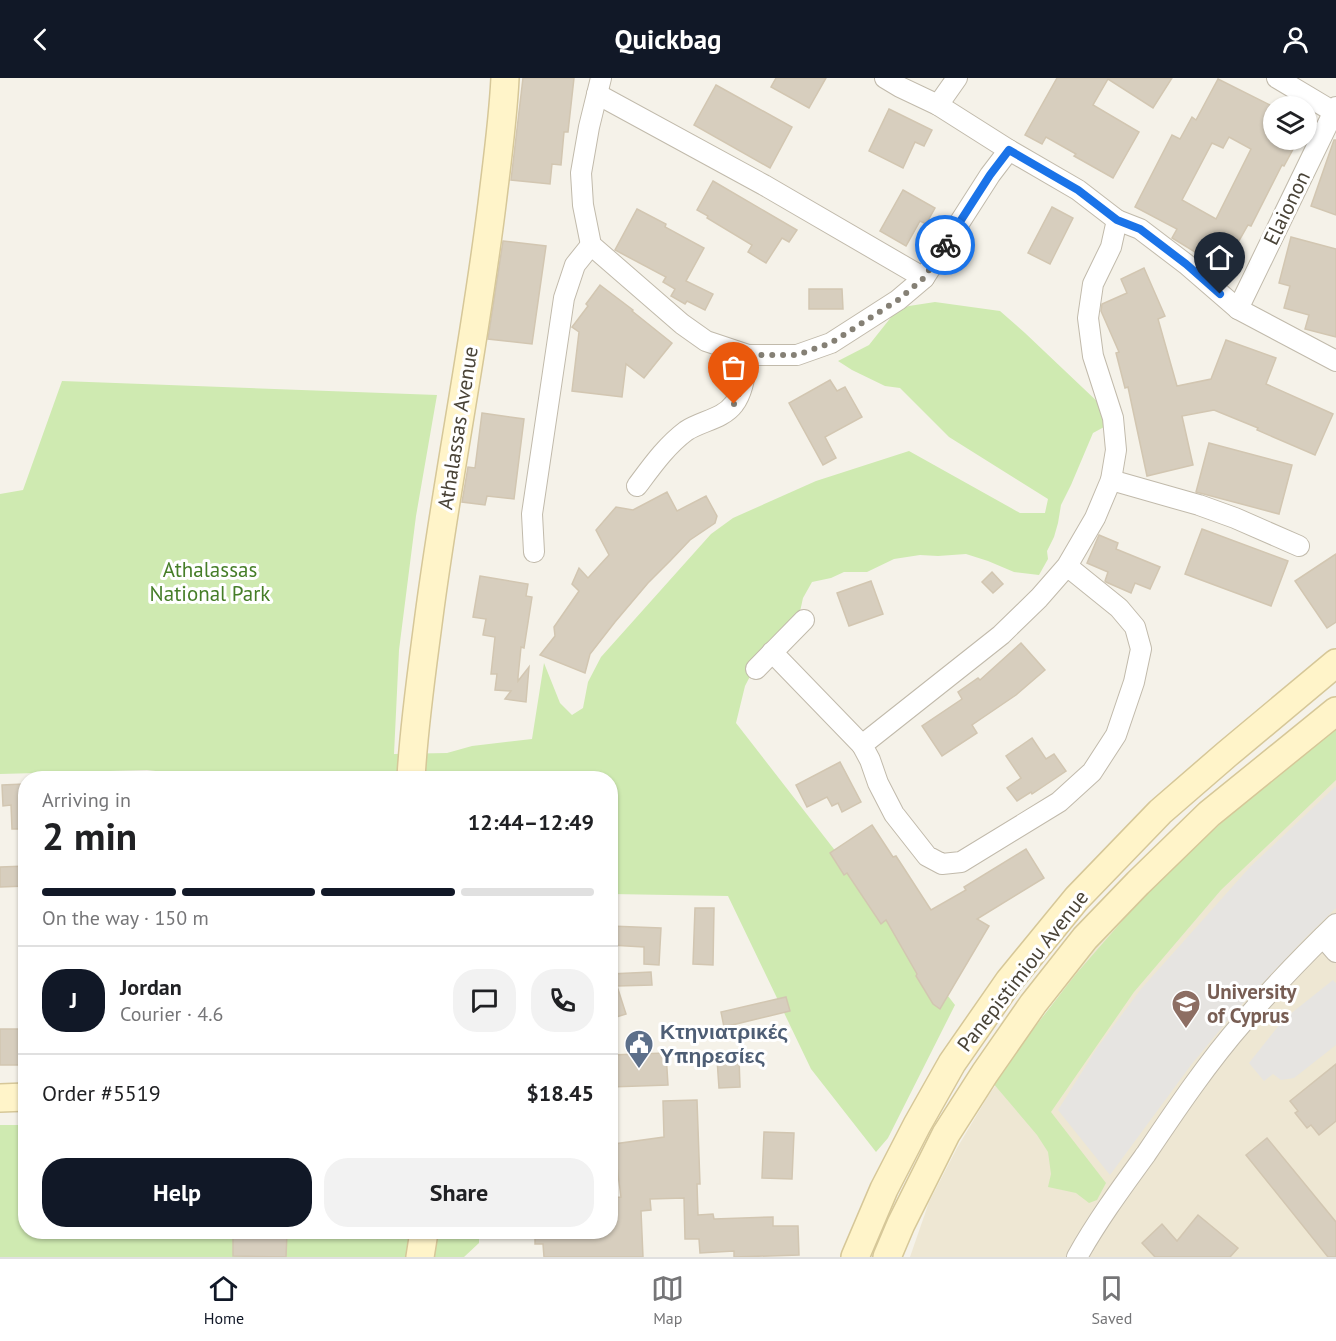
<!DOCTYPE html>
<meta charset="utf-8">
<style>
:root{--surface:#fff;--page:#f2f2f2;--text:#202124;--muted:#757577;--line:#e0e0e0;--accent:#111827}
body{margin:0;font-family:"PT Sans",sans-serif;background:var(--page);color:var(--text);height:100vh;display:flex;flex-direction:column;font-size:22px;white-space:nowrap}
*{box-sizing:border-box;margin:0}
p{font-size:20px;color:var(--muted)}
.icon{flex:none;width:33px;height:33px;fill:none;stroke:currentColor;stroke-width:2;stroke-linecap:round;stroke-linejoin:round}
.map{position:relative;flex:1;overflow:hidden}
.sheet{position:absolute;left:18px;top:693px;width:600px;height:468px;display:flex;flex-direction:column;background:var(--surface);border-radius:24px;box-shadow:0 2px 4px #0004}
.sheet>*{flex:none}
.buttons{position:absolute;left:1263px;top:18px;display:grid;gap:12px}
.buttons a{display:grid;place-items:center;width:54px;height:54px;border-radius:50%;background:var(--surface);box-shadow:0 2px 4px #0004;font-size:30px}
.pin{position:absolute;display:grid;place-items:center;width:51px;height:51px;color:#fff;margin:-62px -26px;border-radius:50% 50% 50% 0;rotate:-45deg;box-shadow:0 0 6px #0007}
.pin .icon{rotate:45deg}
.courier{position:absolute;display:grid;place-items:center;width:60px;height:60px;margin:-30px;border:4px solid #1a73e8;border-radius:50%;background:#fff;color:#222;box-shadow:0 2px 8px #0007}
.headline em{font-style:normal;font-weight:700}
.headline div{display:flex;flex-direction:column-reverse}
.headline{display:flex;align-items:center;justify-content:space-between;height:102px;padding:0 24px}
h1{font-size:39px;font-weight:700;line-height:45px}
.bar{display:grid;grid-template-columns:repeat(4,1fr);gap:9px 6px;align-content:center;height:72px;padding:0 24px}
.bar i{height:8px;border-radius:4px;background:var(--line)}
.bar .active{background:var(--accent)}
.bar p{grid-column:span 4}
.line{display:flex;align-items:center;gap:15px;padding:0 24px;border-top:2px solid var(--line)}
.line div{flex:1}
.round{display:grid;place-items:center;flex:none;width:63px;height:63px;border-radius:24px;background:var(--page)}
.action{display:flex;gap:12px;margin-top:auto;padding:12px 24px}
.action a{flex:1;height:69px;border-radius:24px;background:var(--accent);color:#fff;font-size:24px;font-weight:700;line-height:69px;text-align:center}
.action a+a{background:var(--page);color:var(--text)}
header{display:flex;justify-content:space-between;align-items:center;height:78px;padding:0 24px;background:var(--accent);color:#fff;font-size:27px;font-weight:700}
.dock{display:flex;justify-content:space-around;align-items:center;height:84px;border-top:2px solid var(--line);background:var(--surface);font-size:16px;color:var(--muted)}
.dock a{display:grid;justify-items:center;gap:3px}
.dock .active{color:var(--accent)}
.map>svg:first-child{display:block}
</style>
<header><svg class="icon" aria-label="back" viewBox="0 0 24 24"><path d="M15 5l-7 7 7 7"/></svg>Quickbag<svg class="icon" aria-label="person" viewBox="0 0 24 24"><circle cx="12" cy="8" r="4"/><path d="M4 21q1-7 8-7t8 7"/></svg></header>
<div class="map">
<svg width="1336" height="1179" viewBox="0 0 1336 1179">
<rect width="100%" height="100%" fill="#f5f2e9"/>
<polygon fill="#eee7d3" points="1336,649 1336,1179 910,1179 929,1124 957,1070 988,1018 1083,884 1147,815"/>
<g fill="#cfeab1">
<polygon points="935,224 1000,233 1025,255 1102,328 1104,349 1093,355 1071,407 1061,427 1058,445 1054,459 1047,473 1048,481 1039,497 1014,494 988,483 966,476 938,478 920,477 894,481 867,494 844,494 831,500 812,504 803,520 797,547 759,581 745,608 736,645 955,927 888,1060 876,1074 811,991 728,818 611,816 610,700 216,700 147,692 0,696 0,416 23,412 62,303 437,317 416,438 399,572 394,676 447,675 472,668 532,661 544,585 560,625 572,637 583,630 588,604 601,579 711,456 733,440 816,403 909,373 1020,435 1045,435 1048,421 949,359 900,310 885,308 852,292 838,283 869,267 896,233 909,228"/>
<polygon points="1336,648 1336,702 1221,812 1134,914 1051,1034 1106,1105 1097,1122 1089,1125 1076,1115 1048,1109 1051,1096 1048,1074 1037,1057 992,1004 1076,896 1150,811 1193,770 1253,717"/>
<polygon points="0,1047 25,1047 26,1154 479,1154 479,1165 464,1179 0,1179"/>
</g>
<g fill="#e6e4e1">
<polygon points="1336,708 1336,830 1306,859 1234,935 1191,987 1110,1097 1058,1032 1097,970 1141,911 1250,789"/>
<polygon points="1333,902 1336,905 1336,967 1294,1000 1281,1002 1273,996 1264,1003 1249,985 1284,941"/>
</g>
<g fill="#d7cebe" stroke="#d2c6b1" stroke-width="1.5" fill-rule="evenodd">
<polygon points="523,0 574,0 568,54 564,54 561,87 552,86 550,106 511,102"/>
<polygon points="776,0 826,0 809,30 771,9"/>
<polygon points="1057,0 1172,0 1153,30 1108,1 1093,27 1139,54 1113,100 1074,78 1076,76 1046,59 1042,66 1025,57"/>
<path d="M1218 1 1274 29V62H1298L1284 88 1282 87 1251 148 1248 147 1223 191 1172 160 1177 151 1135 129 1172 57 1180 61 1192 39 1196 42ZM1229 59 1251 71 1216 141 1182 122 1212 65 1223 70Z"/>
<polygon points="716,7 792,49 770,90 694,47"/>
<polygon points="889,31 932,52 924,68 915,64 903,90 869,73"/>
<polygon points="1334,62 1336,62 1336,137 1311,128"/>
<polygon points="713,103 797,152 789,164 782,160 766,185 748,174 752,167 707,140 708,138 697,132"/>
<polygon points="903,112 935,130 926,146 920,143 906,168 880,153"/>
<polygon points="1052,129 1073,140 1050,186 1028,175"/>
<polygon points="637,131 666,146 665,149 704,170 686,203 713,216 705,232 687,223 685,226 671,218 675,211 663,204 666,199 615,172"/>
<polygon points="1291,159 1336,171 1336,259 1305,251 1309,237 1284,230 1290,208 1279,205"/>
<polygon points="503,163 546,168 532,266 488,261"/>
<polygon points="1144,190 1165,238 1158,241 1177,308 1211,301 1226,262 1276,280 1266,306 1333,336 1315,377 1257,352 1258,350 1214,332 1182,338 1193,387 1147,398 1128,309 1125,310 1116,275 1119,274 1101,233 1102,226 1127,215 1121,201"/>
<polygon points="600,207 633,232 632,233 672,265 644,300 626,286 622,319 572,313 579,254 572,249 588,228 586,226"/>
<polygon points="809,211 842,211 843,231 809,231"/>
<polygon points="830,302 837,313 845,309 862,339 825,359 836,380 823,387 789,325"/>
<polygon points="482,335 524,341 514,421 487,418 485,427 462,424 468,389 475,390"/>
<polygon points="1209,365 1292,387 1279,436 1196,414"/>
<polygon points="667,414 677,433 706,418 717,438 715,445 690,462 671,482 648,505 615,544 590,576 585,595 540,577 555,558 554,549 579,513 572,506 579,490 588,500 609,477 596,452 616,429 633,432"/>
<polygon points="1202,451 1288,483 1271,528 1185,496"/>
<polygon points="1099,457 1118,465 1116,471 1160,489 1150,511 1135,505 1131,515 1106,504 1105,503 1108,494 1087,485"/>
<polygon points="1336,476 1336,544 1327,550 1295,503"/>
<polygon points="992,494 1003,506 993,515 982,504"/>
<polygon points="480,498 528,506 526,518 532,519 524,570 521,569 518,599 518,603 529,589 526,624 505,621 511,613 495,612 497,596 491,596 495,559 483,557 486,541 473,539"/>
<polygon points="871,503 883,536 849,548 837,515"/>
<polygon points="1021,565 1045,592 1016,617 972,647 977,655 942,678 922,648 962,621 958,614 978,600 980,602"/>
<polygon points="1032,660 1046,681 1054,676 1066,693 1032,716 1031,714 1017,723 1007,710 1021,700 1006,678"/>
<polygon points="840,684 861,724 842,734 838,725 832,728 827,719 807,729 796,707"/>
<polygon points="24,706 24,715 26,715 26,751 12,751 11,727 3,728 2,707"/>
<polygon points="872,747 893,779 896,778 931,832 966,812 964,809 1026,771 1044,800 977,841 989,848 940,931 933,926 916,898 917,896 886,842 881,846 847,795 844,797 830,775"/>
<polygon points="26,788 26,808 0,809 0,789"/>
<polygon points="695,830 714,830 713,887 693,886"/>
<polygon points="610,848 661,850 659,887 644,886 644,869 610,867"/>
<polygon points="651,894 652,907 617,908 626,936 610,941 610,896"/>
<polygon points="786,919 790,933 724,949 721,934"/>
<rect x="0" y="951" width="26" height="36"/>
<polygon points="666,975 668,1007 610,1009 610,977"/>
<polygon points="739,980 740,1009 719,1010 717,981"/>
<polygon points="1336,986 1336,1043 1319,1057 1311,1047 1307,1050 1295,1035 1298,1033 1290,1023"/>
<polygon points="697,1022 700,1106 697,1106 698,1137 713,1136 714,1141 773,1139 773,1148 798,1148 799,1177 734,1179 734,1173 700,1175 699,1161 685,1161 684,1120 650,1121 651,1132 641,1133 643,1179 544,1179 543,1166 535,1166 535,1154 610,1154 610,1120 621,1119 614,1066 664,1059 663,1023"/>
<polygon points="764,1054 794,1055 792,1101 762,1100"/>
<polygon points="1267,1060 1336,1144 1336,1179 1328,1179 1246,1077"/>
<polygon points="1198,1137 1238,1170 1230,1179 1155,1179 1142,1165 1162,1146 1177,1163"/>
<polygon points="233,1154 287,1155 286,1179 233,1178"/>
</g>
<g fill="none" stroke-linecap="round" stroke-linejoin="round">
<g stroke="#c1baab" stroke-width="22">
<g id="minor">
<polyline points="601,0 589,49 581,95 583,127 591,167 682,246 706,263 748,277 797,277 831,265 898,222 924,200 990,97 1009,72 1078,112 1117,142 1111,169 1093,206 1088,240 1093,278 1113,340 1116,372 1111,402 1095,440 1067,488 1039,520 1001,557 862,667 870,682 878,705 894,736 927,778 942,786 961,784 1059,724 1092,694 1116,657 1134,604 1141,571 1135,549 1119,530 1067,488"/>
<polyline points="885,0 900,9 938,27 1009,72"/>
<polyline points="1277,0 1334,34"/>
<polyline points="597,16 764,107 924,200"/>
<polyline points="938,27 957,0"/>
<polyline points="1117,142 1140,151 1186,186 1238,231 1336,283"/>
<polyline points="1238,231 1336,29"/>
<polyline points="1111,402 1199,427 1235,440 1299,468"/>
<path d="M637 408C652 388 666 368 686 353 701 343 723 341 734 326 744 313 745 293 748 277"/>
<polyline points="534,474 532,436 564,220 575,187 591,167"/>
<polyline points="772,574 862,667"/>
<polyline points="756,591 804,542"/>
<polyline points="1323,859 1336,874"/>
<path d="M1077 1179C1097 1143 1122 1109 1146 1076 1177 1030 1208 984 1244 943 1273 909 1304 877 1336 846"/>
</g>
</g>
<g stroke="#d6c798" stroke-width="30">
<g id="secondary">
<path d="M411 700C414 646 422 592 429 538 447 401 475 264 492 126 497 84 503 42 505 0"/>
<polyline points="0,1020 26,1019"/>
<polyline points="420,1179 424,1154"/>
<polyline points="855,1179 884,1111 917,1047 952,985 1009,903 1077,820 1160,734 1227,676 1336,585"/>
<polyline points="887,1179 901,1146 946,1056 985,995 1033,926 1085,860 1138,805 1209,736 1336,633"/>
</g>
</g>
<use href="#minor" stroke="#fff" stroke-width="20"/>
<use href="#secondary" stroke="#fff4c9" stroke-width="27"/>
</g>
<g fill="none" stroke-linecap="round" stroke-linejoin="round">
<polyline stroke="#858075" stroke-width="6" stroke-dasharray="0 10.8" points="734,326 742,309 748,277 797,277 831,265 898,222 924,200 945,167"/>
<polyline stroke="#1a73e8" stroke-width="8" points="945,167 990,97 1009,72 1078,112 1117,142 1140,151 1186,186 1220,216"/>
</g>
<defs>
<g id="university-pin" transform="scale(1.5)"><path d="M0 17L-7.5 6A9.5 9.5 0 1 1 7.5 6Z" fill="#8d6e63" stroke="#fff"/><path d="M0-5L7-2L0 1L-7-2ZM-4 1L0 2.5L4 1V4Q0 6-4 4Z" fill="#fff"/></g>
<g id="civic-pin" transform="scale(1.5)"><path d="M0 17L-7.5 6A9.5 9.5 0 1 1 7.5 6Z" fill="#5c6f8a" stroke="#fff"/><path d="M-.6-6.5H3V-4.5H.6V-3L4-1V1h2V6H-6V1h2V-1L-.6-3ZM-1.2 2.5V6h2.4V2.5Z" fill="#fff"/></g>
</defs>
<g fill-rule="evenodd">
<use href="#university-pin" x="1186" y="926"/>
<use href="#civic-pin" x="639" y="966"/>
</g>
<g text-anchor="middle" stroke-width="6" stroke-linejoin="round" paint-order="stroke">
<g font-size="21" fill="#494337" stroke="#fff">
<text transform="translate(1287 130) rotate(-64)" y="7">Elaionon</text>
<text transform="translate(458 350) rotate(-81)" y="7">Athalassas Avenue</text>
<text transform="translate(1023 893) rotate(-52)" y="7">Panepistimiou Avenue</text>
</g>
<g font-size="21" fill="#467e28" stroke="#fff">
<text x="210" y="499">Athalassas<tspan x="210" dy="24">National Park</tspan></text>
</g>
<g font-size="21" font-weight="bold" fill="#785e54" stroke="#fff" text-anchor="start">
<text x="1207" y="921">University<tspan x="1207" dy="24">of Cyprus</tspan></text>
</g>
<g font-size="21" font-weight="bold" fill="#4e5e75" stroke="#fff" text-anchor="start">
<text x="660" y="961">Κτηνιατρικές<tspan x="660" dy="24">Υπηρεσίες</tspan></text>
</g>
</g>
</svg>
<div class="buttons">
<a><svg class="icon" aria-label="layers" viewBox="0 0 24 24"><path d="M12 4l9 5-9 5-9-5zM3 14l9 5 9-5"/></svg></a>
</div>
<div class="pin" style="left:734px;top:326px;background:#ea580c"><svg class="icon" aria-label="bag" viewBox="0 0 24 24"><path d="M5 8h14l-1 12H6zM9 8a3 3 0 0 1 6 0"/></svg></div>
<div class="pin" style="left:1220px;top:216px;background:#1f2937"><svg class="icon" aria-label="home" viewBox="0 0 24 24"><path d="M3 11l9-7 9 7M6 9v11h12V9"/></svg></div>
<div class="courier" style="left:945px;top:167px"><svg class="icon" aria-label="bike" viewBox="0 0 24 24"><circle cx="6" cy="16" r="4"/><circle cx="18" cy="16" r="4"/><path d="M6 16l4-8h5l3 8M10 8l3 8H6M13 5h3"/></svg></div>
<section class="sheet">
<div class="headline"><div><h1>2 min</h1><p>Arriving in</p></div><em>12:44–12:49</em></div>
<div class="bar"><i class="active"></i><i class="active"></i><i class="active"></i><i></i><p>On the way · 150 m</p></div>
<div class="line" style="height:108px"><b class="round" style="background:var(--accent);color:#fff">J</b><div><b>Jordan</b><p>Courier · 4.6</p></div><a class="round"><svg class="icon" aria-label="chat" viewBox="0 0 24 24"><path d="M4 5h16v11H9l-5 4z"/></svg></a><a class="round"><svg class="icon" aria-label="phone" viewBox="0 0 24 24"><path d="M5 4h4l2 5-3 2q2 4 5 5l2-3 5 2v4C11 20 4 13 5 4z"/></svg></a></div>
<div class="line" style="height:78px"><div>Order #5519</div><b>$18.45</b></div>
<div class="action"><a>Help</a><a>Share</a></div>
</section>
</div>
<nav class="dock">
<a class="active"><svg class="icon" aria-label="home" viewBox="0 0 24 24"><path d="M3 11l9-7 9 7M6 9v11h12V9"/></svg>Home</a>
<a><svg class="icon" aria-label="map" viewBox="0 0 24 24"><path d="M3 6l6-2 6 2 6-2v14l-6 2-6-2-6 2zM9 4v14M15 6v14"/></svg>Map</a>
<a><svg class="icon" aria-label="saved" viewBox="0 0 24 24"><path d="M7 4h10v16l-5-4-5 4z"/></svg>Saved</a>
</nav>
